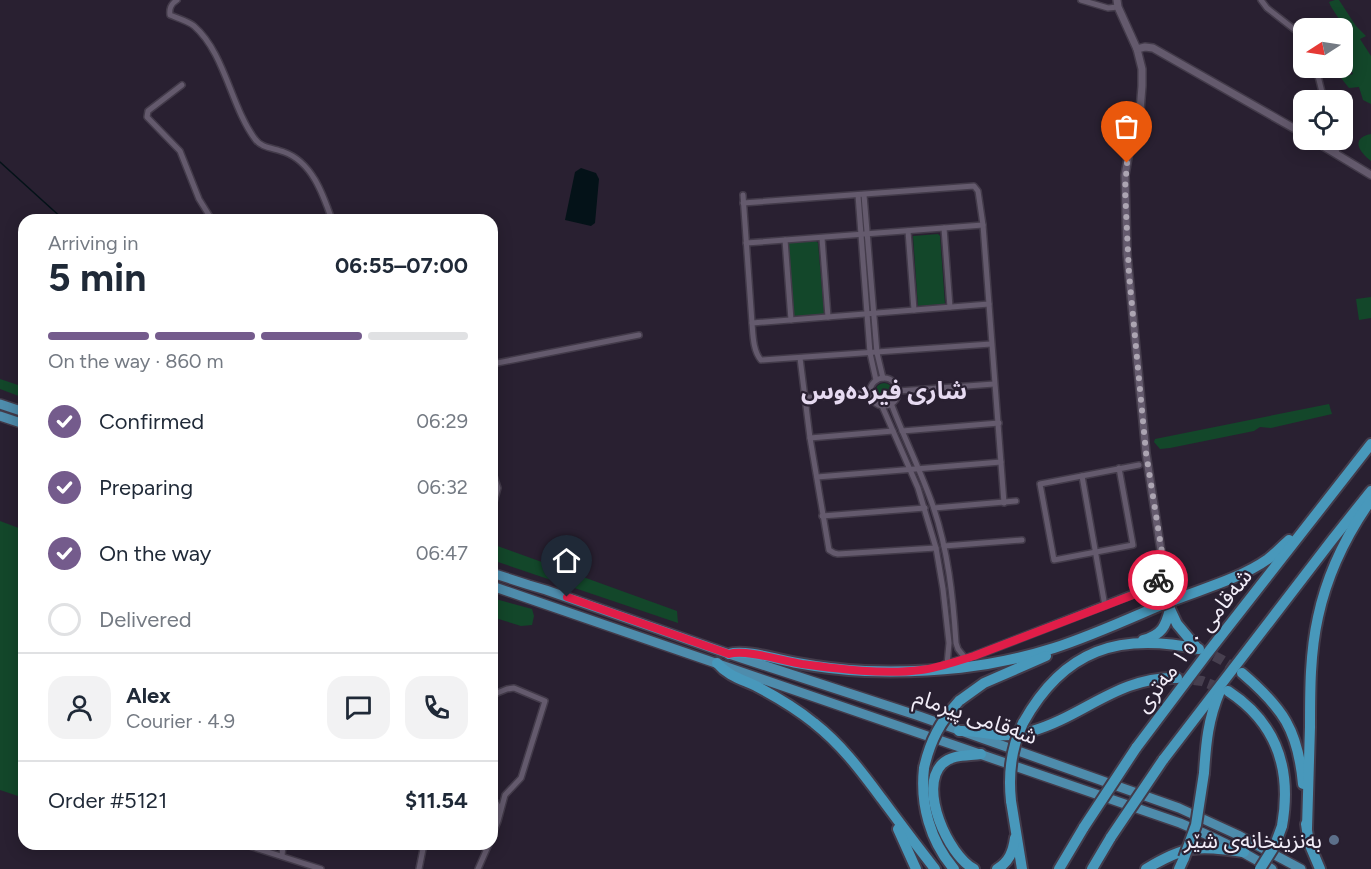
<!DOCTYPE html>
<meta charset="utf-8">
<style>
:root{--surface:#fff;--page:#f2f2f3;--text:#1f2937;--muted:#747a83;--line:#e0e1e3;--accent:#745b8c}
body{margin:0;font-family:Figtree,"Noto Sans Arabic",sans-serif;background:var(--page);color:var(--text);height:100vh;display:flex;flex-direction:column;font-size:22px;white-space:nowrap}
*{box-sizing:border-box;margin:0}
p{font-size:20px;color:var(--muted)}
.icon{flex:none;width:33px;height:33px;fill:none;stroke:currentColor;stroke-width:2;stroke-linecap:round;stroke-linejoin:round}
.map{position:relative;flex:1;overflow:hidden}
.details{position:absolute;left:18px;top:214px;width:480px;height:636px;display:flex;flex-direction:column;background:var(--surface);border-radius:18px;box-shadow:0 3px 15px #0003}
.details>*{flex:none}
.needle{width:39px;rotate:258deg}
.tools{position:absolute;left:1293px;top:18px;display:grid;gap:12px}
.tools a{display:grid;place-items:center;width:60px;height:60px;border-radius:12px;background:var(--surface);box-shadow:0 3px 15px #0003;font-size:30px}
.pin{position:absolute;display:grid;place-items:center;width:51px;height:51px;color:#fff;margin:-62px -26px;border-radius:50% 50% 50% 0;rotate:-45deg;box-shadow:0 0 6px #0007}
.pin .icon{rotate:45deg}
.courier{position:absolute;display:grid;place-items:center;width:60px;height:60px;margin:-30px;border:4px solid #e11d48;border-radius:50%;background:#fff;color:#222;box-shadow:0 2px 8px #0007}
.summary em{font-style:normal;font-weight:700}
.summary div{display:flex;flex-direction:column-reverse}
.summary{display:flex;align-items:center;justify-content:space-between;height:102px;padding:0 30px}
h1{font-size:39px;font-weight:700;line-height:45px}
.bar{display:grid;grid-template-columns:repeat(4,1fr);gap:9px 6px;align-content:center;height:72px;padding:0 30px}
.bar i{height:8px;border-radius:4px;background:var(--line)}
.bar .selected{background:var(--accent)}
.bar p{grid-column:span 4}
.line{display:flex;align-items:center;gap:15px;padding:0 30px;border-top:2px solid var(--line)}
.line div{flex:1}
.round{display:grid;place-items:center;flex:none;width:63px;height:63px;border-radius:18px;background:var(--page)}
ol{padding:0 30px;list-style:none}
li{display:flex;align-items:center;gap:18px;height:66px}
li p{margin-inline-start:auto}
li .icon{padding:6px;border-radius:50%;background:var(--accent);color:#fff;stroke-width:4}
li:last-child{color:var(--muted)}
li i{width:33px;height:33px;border:3px solid var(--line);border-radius:50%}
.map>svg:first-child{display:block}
</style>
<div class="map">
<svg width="1371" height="869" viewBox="0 0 1371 869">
<rect width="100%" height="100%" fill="#292031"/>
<g fill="#13472a">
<path d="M1335 0H1339L1356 26 1366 36 1360 39 1371 56V104L1363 100 1359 87 1349 88 1341 78 1353 74 1343 50V36L1349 32 1345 23 1342 24C1338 16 1332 10 1329 2Z"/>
<path d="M1371 134V161C1359 152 1350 138 1371 134Z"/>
<polygon points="938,234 940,236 945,304 918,306 913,236"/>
<polygon points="816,241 818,243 824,314 794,316 788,243"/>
<polygon points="1371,297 1371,318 1359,320 1356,299"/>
<polygon points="0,379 24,387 24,398 0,389"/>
<circle cx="884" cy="392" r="9"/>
<polygon points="1329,404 1332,414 1271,428 1260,427 1254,431 1170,448 1160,449 1154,442 1155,439"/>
<polygon points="0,521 24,530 24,798 0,790"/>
<polygon points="492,544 677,611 678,623 492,560"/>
<polygon points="492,598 532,609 534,616 532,625 521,626 492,617"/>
</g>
<polygon fill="#041218" points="581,168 596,173 599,179 595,223 591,226 565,220 575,172"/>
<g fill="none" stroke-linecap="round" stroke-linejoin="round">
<polyline stroke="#041218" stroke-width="1.5" points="0,162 64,220"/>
<g stroke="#473f4f" stroke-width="10" stroke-dasharray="10 5" stroke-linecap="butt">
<polyline points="1201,649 1222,660 1239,671"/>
<polyline points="1179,678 1202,681 1225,690"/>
</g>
<g stroke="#433b4a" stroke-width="8">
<g id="minor">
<path d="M177 0C171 4 169 8 170 15 177 18 188 21 194 26 225 53 231 107 255 139 261 148 274 148 284 152 312 162 323 194 332 220"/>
<polyline points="1081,0 1108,8 1118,7"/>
<polyline points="1261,0 1267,8 1304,37"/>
<polyline points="1316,68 1324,100"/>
<polyline points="182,85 148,111 147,117 180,151 199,199 212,220"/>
<polyline points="1334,140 1337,154"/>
<path d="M743 195 752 323C753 335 753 351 761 360L991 344"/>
<polyline points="858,195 870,353 876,380"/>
<polyline points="864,195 877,353 883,378"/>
<polyline points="743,203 974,186 978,191 983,225 1004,503"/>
<polyline points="944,228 950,307"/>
<polyline points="908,231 914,310"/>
<polyline points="822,238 828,317"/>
<polyline points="785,240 791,320"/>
<polyline points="746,243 983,225"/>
<polyline points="752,323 989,304"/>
<polyline points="800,358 810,438 829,550 834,553 838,554 936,548"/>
<polyline points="492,364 639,335"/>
<circle cx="884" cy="392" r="14"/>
<polyline points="898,391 994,384"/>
<polyline points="805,398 870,393"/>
<path d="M891 403C904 438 921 471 933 506 948 550 953 596 956 643L958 649 966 659"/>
<polyline points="882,406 918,488 936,548 943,589 949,643 947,665"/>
<polyline points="902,431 999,423"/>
<polyline points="810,438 893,431"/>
<polyline points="1119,468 1133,545 1054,560 1040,484 1139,465"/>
<polyline points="492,470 498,488 492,509"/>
<polyline points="1082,476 1105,606"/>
<polyline points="817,477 1001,462"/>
<polyline points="934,508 1016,501"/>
<polyline points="822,516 925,508"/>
<polyline points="944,546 1022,540"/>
<polyline points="492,695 507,689 514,688 545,701 521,778 505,795 498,821 492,836"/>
<polyline points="492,797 498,806 499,815"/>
<polyline points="243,844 321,869"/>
<polyline points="282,856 283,844"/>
<polyline points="419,869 424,844"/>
<polyline points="478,869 489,844"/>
</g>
</g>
<g stroke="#433b4a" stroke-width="10">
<g id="tertiary">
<polyline points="1117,0 1118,7 1137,49 1142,69 1142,86 1140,111 1129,152 1125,175 1127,254 1146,453 1169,603"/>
<polyline points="1137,49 1145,47 1153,48 1304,134"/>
<polyline points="1313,140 1371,175"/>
<path d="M944 665 974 656 1146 589C1158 584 1156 577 1165 571"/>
</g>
</g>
<g stroke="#433b4a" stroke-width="12">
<g id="trunk">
<polyline points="0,404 24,412"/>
<polyline points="0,416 24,424"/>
<polyline points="492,573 529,585 546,590 729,654 919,716 1179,808 1238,835 1301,869"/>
<path d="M492 586 1180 823C1212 836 1242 851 1272 869"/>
</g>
</g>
<g stroke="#433b4a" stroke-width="14">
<g id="motorway">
<path d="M1174 600C1205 588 1241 578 1268 559 1276 553 1282 546 1289 540"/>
<polyline points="1170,609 1177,624 1197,648"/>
<path d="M1143 640C1162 635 1166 626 1170 609"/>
<path d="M729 654C745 649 779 660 797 663 819 667 842 670 865 671 931 673 991 668 1054 648 1091 636 1126 620 1161 605"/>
<path d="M717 663C728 676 741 679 756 686 777 697 797 709 814 723 842 745 861 771 882 799 899 822 917 846 935 869"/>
<path d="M1242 673C1283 708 1298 730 1303 784"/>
<path d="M1228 691C1277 723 1292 770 1282 826"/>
<polyline points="959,701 984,683 1046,656"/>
<path d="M1023 723C1064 649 1119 632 1199 649"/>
<path d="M959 731C973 730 986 734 1000 735 1010 736 1021 734 1032 731 1084 716 1119 676 1177 678"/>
<polyline points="1136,748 1206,655 1371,444"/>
<polyline points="1163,760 1332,540 1371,491"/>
<path d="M924 768C920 804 930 841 954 869"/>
<path d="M1204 773C1206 743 1208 719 1220 691"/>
<polyline points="1011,801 1022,869"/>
<polyline points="1306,824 1309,843 1320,869"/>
<path d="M1307 828C1308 794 1309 761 1310 727 1310 690 1310 653 1318 617 1327 575 1347 534 1371 500"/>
<polyline points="898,829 916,869"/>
<path d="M974 869C948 855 918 788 942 764 952 754 968 756 981 754"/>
<path d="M997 869C1009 862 1013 852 1015 838"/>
<polyline points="1059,869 1084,827"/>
<polyline points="1092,869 1111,837"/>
<path d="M1146 869C1187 844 1198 846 1244 852"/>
<polyline points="1179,869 1184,858"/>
</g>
</g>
<use href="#minor" stroke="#645a6d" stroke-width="5"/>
<use href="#tertiary" stroke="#645a6d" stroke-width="7"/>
<use href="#trunk" stroke="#4e8cac" stroke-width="9"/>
<use href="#motorway" stroke="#4898bb" stroke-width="10"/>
<g stroke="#433b4a" stroke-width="14" stroke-linecap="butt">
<g id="motorway-bridge">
<polyline points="1161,605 1174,600"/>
<path d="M924 768C930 741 940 722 959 701"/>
<path d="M1011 801C1008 773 1011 748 1023 723"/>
<polyline points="1084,827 1136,748"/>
<polyline points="1111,837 1163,760"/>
<polyline points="1184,858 1196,825 1204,773"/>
<polyline points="1260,869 1275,845 1282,826"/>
</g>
</g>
<use href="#motorway-bridge" stroke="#4898bb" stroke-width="10"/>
</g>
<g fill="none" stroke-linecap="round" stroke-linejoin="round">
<polyline stroke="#aca5b2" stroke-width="6" stroke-dasharray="0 10.8" points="1127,163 1125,189 1129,274 1146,453 1165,571 1161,574 1158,580"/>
<path stroke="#e11d48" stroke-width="8" d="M567 597 729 654C746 649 783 661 802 664 839 669 884 675 921 670 939 668 957 661 974 656L1146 590 1153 586 1158 580"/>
</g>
<circle fill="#5c6f8a" stroke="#292031" stroke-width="2" cx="1334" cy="840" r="6"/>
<g text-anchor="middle" stroke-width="4.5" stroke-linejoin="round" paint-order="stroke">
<g font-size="22" fill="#f2edf8" stroke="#292031">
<text transform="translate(1193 640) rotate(-52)" y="8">شەقامی ١٥٠ مەتری</text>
<text transform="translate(976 716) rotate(19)" y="8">شەقامی پیرمام</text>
</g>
<g font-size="22" fill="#f2edf8" stroke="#292031" text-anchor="end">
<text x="1322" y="848">بەنزینخانەی شێر</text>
</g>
<g font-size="24" font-weight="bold" fill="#e6daf1" stroke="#292031">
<text x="884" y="399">شاری فیردەوس</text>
</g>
</g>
</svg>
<div class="tools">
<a><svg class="needle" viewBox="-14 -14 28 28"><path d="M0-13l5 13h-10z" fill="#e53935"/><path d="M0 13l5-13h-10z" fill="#747a83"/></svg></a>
<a><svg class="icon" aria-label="locate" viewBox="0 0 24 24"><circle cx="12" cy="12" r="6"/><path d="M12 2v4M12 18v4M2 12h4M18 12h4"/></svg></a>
</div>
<div class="pin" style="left:1127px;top:163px;background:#ea580c"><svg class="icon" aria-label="bag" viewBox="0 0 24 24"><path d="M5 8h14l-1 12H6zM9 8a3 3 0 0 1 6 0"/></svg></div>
<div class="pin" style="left:567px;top:597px;background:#1f2937"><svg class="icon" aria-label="home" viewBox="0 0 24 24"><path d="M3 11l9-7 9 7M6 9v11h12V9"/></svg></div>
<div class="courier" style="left:1158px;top:580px"><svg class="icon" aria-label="bike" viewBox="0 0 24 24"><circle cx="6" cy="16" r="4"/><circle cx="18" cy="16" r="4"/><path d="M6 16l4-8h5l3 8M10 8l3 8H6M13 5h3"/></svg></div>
<section class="details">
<div class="summary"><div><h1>5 min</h1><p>Arriving in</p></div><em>06:55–07:00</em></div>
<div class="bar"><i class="selected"></i><i class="selected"></i><i class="selected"></i><i></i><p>On the way · 860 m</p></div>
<ol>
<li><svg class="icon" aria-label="check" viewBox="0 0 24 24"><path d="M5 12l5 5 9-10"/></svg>Confirmed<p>06:29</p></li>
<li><svg class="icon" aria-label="check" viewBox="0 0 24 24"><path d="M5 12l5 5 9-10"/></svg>Preparing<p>06:32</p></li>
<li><svg class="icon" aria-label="check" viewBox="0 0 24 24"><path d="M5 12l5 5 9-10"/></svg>On the way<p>06:47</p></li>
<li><i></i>Delivered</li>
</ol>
<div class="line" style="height:108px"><a class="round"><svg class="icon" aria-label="person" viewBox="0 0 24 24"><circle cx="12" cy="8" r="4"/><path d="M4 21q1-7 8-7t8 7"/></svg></a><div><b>Alex</b><p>Courier · 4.9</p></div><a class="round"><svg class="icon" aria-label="chat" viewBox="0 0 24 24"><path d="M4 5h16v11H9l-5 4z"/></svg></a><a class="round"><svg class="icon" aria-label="phone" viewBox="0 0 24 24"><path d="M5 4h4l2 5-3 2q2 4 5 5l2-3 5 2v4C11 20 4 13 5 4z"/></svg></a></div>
<div class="line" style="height:78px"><div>Order #5121</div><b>$11.54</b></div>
</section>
</div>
